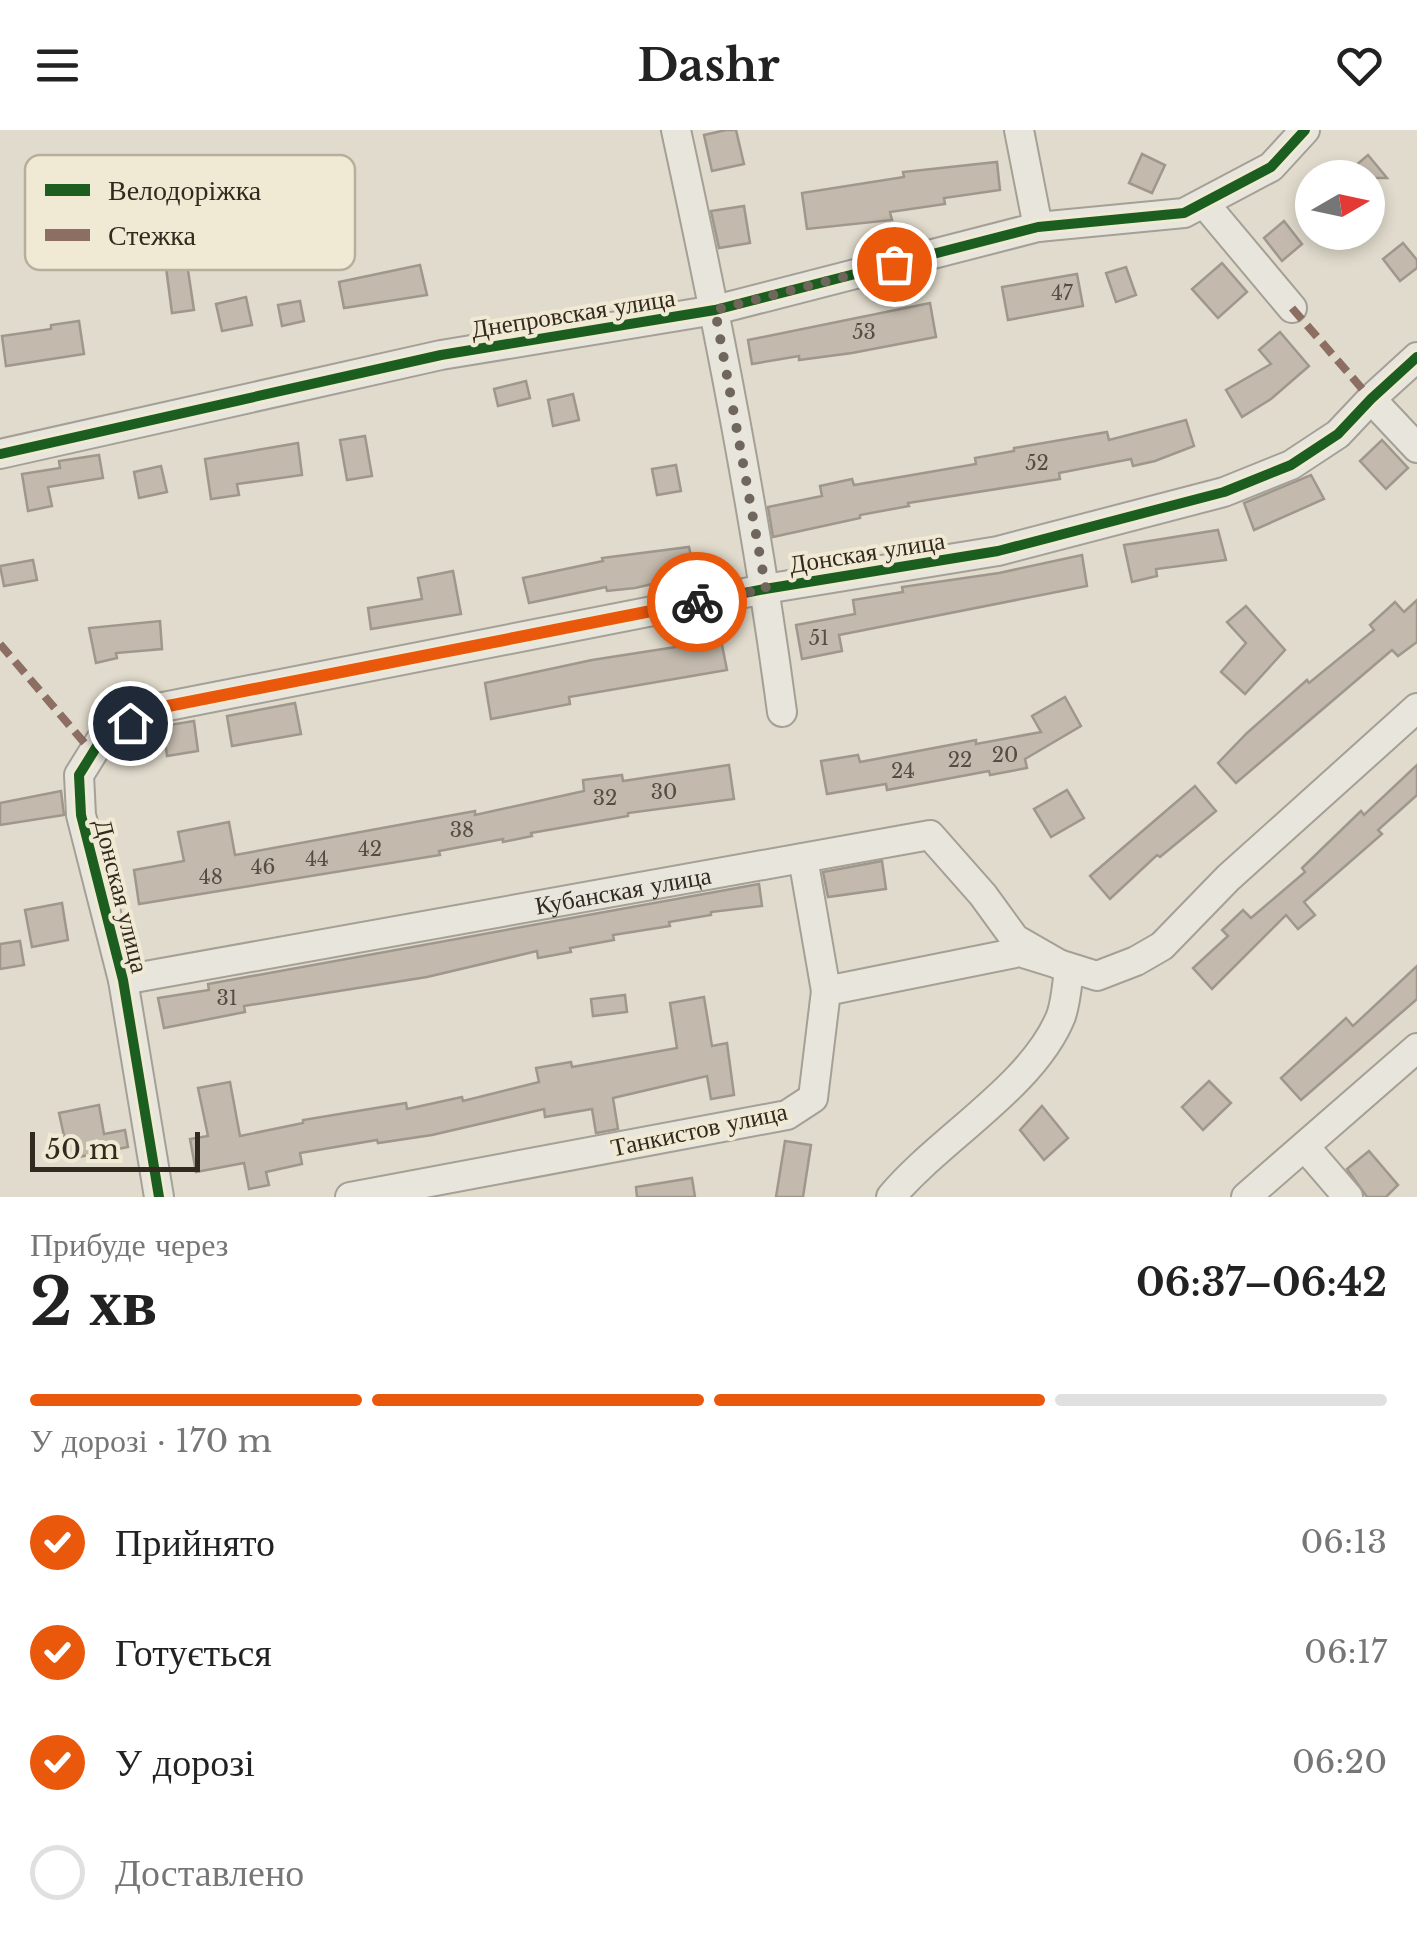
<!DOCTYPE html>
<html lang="uk">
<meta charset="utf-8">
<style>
:root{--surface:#fff;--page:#f2f2f2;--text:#222;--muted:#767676;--line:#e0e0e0;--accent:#ea580c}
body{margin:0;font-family:"Libre Baskerville",serif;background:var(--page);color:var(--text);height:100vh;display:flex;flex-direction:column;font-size:38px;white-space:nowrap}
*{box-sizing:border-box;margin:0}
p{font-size:32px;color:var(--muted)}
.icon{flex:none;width:55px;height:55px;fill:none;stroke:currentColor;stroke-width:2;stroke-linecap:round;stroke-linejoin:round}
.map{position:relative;height:1067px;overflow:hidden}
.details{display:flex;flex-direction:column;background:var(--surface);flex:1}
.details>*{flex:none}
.needle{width:65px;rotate:81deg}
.buttons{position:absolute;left:1295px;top:30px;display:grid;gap:20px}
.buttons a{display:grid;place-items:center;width:90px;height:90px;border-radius:50%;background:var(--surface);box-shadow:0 5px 15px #0003;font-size:50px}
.scale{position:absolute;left:30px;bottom:25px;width:170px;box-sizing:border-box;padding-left:10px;border:5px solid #32291f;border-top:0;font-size:28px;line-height:35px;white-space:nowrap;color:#32291f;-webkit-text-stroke:8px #f0e9d3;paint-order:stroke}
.pin{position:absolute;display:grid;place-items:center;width:85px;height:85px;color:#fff;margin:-42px;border:5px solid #fff;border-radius:50%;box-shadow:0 2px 10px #0007}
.courier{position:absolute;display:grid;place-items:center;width:100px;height:100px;margin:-50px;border:8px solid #ea580c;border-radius:50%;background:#fff;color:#222;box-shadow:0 2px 12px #0007}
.summary em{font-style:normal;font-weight:700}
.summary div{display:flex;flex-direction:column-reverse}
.summary{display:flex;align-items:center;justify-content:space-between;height:170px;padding:0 30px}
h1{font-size:65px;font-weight:700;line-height:75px}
.bar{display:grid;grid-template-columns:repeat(4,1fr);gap:15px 10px;align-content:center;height:120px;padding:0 30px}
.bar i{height:12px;border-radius:8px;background:var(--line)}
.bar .on{background:var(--accent)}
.bar p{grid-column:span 4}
ol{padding:0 30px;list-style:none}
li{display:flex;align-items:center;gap:30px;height:110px}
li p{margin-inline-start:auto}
li .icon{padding:10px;border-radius:50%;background:var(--accent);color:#fff;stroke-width:4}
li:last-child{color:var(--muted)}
li i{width:55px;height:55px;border:5px solid var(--line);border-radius:50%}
header{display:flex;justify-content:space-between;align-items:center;height:130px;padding:0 30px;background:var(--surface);font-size:45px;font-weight:700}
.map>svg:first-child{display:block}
</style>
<header><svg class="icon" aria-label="menu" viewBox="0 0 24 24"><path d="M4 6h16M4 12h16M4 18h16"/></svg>Dashr<svg class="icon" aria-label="heart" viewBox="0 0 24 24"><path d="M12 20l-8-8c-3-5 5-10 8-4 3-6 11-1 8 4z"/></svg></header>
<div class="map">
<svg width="1417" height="1067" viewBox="0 0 1417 1067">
<rect width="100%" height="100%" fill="#e0dbcc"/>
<g fill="#c3baad" stroke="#9f978c" stroke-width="2.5">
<polygon points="726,0 736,0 744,34 712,41 704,5"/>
<polygon points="1142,24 1165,35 1152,63 1129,53"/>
<polygon points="1368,25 1387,48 1341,48"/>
<polygon points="997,32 1000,60 944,68 945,74 890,82 892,90 807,99 802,63 904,47 903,42"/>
<polygon points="744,76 750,113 719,118 711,81"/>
<polygon points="1284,91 1302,114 1282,131 1264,108"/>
<polygon points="1403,113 1417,130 1417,138 1400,151 1383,129"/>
<polygon points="186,127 194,180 172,183 165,130"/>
<polygon points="1222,133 1247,162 1218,188 1192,159"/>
<polygon points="420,135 427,165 344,178 339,152"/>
<polygon points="1126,137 1136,165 1116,172 1106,143"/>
<polygon points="1077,144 1083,176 1008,190 1002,157"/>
<polygon points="246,167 252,195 222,201 216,174"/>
<polygon points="300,171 304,191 282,196 278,175"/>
<polygon points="930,173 936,207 852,223 799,230 799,226 752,234 748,210"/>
<polygon points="79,191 84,224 6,236 2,206 51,199 51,195"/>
<polygon points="1280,202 1309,236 1271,269 1242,287 1226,260 1271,234 1259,220"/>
<polygon points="526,251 530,268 498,276 494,259"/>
<polygon points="573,264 579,290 553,296 548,270"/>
<polygon points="1186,290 1194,316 1155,331 1133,336 1131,329 1059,343 1060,349 908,373 909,376 860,385 860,388 773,407 768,377 822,366 820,356 852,349 854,355 976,334 975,328 1014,321 1014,318 1107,302 1109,310"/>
<polygon points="365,306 372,346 347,350 340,310"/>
<polygon points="1382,310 1408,338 1386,359 1360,331"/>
<polygon points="298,313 302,345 237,354 239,365 211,369 205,329"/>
<polygon points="99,325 103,348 48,357 52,376 28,381 22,344 60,338 59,331"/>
<polygon points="676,335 681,361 657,365 652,339"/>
<polygon points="161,336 167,362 139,368 134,342"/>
<polygon points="1311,345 1324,369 1254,400 1244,373"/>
<polygon points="1218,400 1226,430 1156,439 1157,446 1132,452 1124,415"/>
<polygon points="689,417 695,444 635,458 607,461 606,457 529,473 523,448 603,431 602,428"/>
<polygon points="1082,425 1087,456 839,505 842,521 802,529 796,495 855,484 853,470 903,462 902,457 999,443"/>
<polygon points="33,430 37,450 4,456 0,436"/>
<polygon points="453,441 461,484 371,499 368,478 422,469 418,448"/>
<polygon points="1417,470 1417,512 1398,526 1392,520 1236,653 1218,633 1247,603 1307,550 1309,553 1374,500 1370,495 1395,472 1404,482"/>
<polygon points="1246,476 1285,520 1245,564 1221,542 1246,513 1227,492"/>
<polygon points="160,491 162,519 116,523 117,528 96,533 89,498"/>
<polygon points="721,510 727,540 569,567 570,574 491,589 485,553 592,530"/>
<polygon points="1065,567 1081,596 1025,629 1027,638 990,645 989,641 887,660 886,654 827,664 821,631 858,625 860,632 976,610 976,614 1041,602 1032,586"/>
<polygon points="295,573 301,604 232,616 227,586"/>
<polygon points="194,591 198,621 167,626 163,596"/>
<polygon points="729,635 734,669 628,683 628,686 531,703 532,706 503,712 503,709 439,721 440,725 139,774 134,740 184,731 178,702 229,692 235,725 475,681 475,685 584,661 583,650 622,645 623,651"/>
<polygon points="1417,635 1417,665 1378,700 1382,704 1304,772 1315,785 1298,799 1286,785 1212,859 1193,838 1228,806 1222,800 1243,780 1251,788 1305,742 1302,738 1361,681 1364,685"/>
<polygon points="1195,656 1216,681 1160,727 1157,725 1110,769 1090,746"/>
<polygon points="1067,660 1084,688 1051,707 1034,679"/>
<polygon points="61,661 64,685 0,695 0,673"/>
<polygon points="882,731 886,759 828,767 823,742"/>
<polygon points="759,754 762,776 711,782 711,785 669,792 670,796 613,805 614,810 570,818 571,822 538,828 537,821 427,847 244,876 245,882 164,898 158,868 209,860 208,854"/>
<polygon points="62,773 68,810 32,817 25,780"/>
<polygon points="20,811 24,835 0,839 0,814"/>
<polygon points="1417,836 1417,869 1301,970 1281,948 1346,888 1353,896"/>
<polygon points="625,865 627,882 593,886 591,869"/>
<polygon points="704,867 712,916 727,913 734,965 711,969 707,946 613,968 618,999 596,1003 592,979 545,987 544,979 432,1005 378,1013 377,1010 300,1023 302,1034 266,1042 269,1055 249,1059 244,1033 196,1042 190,1009 208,1006 198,958 230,952 240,1006 303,993 303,990 406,973 407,979 462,967 463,971 539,952 536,938 571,932 572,937 677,918 670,873"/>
<polygon points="1209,951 1231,973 1203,1000 1182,977"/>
<polygon points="99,975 104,1004 125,1000 128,1017 69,1029 59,983"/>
<polygon points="1042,976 1068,1008 1044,1030 1020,1000"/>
<polygon points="785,1011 811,1015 803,1067 776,1067"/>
<polygon points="1369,1021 1398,1055 1386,1067 1367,1067 1347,1039"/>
<polygon points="692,1048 695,1067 637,1067 636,1057"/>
</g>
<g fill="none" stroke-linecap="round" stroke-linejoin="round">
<g stroke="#a5a095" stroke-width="32">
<g id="minor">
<path d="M676 0C718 193 756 386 782 582"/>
<polyline points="1019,0 1038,97"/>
<polyline points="1204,73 1292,178"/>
<polyline points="1371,269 1417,318"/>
<polyline points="0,324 441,225 715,180 1038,97 1184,83 1271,37 1305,0"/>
<polyline points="803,728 826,861"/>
<path id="s1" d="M123 850 930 705 983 765 1015 809 1069 840C1067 854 1066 872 1061 886 1033 956 939 1009 891 1067"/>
<polyline points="1305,1017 1348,1067"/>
<polyline points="159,1067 123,850 81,685 79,645 102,608 158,578 765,459 998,421 1224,362 1291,335 1338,304 1371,269 1417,227"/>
<polyline points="350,1067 787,985 813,968 826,861 1020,822 1097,846 1136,831 1162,816 1228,748 1417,578"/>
<polyline points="1246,1067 1417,918"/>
</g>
</g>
<use href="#minor" stroke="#e8e5dd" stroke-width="28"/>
<g stroke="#8d6e63" stroke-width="8" stroke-dasharray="15 8" stroke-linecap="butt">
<polyline points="1292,178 1371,269"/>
<polyline points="0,514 93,623"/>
</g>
<g stroke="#f0e9d3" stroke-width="16">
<g id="cycleway">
<polyline points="0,324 441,225 715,180 1038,97 1184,83 1271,37 1305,0"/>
<polyline points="159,1067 123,850 81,685 79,645 102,608 158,578 765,459 998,421 1224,362 1291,335 1338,304 1371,269 1417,227"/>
</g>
</g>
<use href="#cycleway" stroke="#1b5e20" stroke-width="10"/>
</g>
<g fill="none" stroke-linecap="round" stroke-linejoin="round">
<polyline stroke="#6f675c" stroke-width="10" stroke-dasharray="0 18" points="697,472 766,459 715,180 894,134"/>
<polyline stroke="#ea580c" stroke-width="12" points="130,593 158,578 697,472"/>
</g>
<g text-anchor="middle" stroke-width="8" stroke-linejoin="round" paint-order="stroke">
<g font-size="20" fill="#564d42">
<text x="1062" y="170">47</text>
<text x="864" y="209">53</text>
<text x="1037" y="340">52</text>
<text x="819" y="515">51</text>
<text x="1005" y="632">20</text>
<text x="960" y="637">22</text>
<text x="903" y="648">24</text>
<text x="664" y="669">30</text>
<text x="605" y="675">32</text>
<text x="462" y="707">38</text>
<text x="370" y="726">42</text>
<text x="317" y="736">44</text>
<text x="263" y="744">46</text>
<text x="211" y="754">48</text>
<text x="227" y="875">31</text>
</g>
<g font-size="25" fill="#32291f" stroke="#f0e9d3">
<text transform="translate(573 183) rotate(-9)" y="9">Днепровская улица</text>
<text transform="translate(867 422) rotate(-9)" y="9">Донская улица</text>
<text dy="9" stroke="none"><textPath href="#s1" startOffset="508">Кубанская улица</textPath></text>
<text transform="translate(122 766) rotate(76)" y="9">Донская улица</text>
<text transform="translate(699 999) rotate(-12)" y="9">Танкистов улица</text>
</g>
</g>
<rect x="25" y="25" width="330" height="115" rx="15" fill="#f0e9d3" stroke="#b7af9d" stroke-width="2.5"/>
<rect x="45" y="54" width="45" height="12" fill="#1b5e20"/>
<rect x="45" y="99" width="45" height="12" fill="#8d6e63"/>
<g font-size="28" fill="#32291f">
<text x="108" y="70">Велодоріжка</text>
<text x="108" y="115">Стежка</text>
</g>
</svg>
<div class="buttons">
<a><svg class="needle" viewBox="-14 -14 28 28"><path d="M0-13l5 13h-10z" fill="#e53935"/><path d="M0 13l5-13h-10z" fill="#767676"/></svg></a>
</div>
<div class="scale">50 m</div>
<div class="pin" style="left:894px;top:134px;background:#ea580c"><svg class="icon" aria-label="bag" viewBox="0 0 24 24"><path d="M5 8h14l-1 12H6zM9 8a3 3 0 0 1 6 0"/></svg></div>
<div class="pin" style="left:130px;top:593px;background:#1f2937"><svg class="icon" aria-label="home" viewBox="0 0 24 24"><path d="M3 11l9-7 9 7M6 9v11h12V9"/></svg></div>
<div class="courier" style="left:697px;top:472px"><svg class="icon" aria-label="bike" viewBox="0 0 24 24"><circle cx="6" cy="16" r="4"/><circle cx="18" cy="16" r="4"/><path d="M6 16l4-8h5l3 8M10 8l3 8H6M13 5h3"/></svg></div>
</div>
<section class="details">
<div class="summary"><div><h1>2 хв</h1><p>Прибуде через</p></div><em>06:37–06:42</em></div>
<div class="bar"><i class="on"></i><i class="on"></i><i class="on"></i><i></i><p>У дорозі · 170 m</p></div>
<ol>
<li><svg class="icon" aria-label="check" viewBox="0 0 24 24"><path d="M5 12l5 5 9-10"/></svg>Прийнято<p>06:13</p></li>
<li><svg class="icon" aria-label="check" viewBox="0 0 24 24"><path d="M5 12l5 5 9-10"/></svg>Готується<p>06:17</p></li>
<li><svg class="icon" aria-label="check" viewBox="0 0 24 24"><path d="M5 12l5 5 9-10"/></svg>У дорозі<p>06:20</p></li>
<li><i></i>Доставлено</li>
</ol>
</section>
